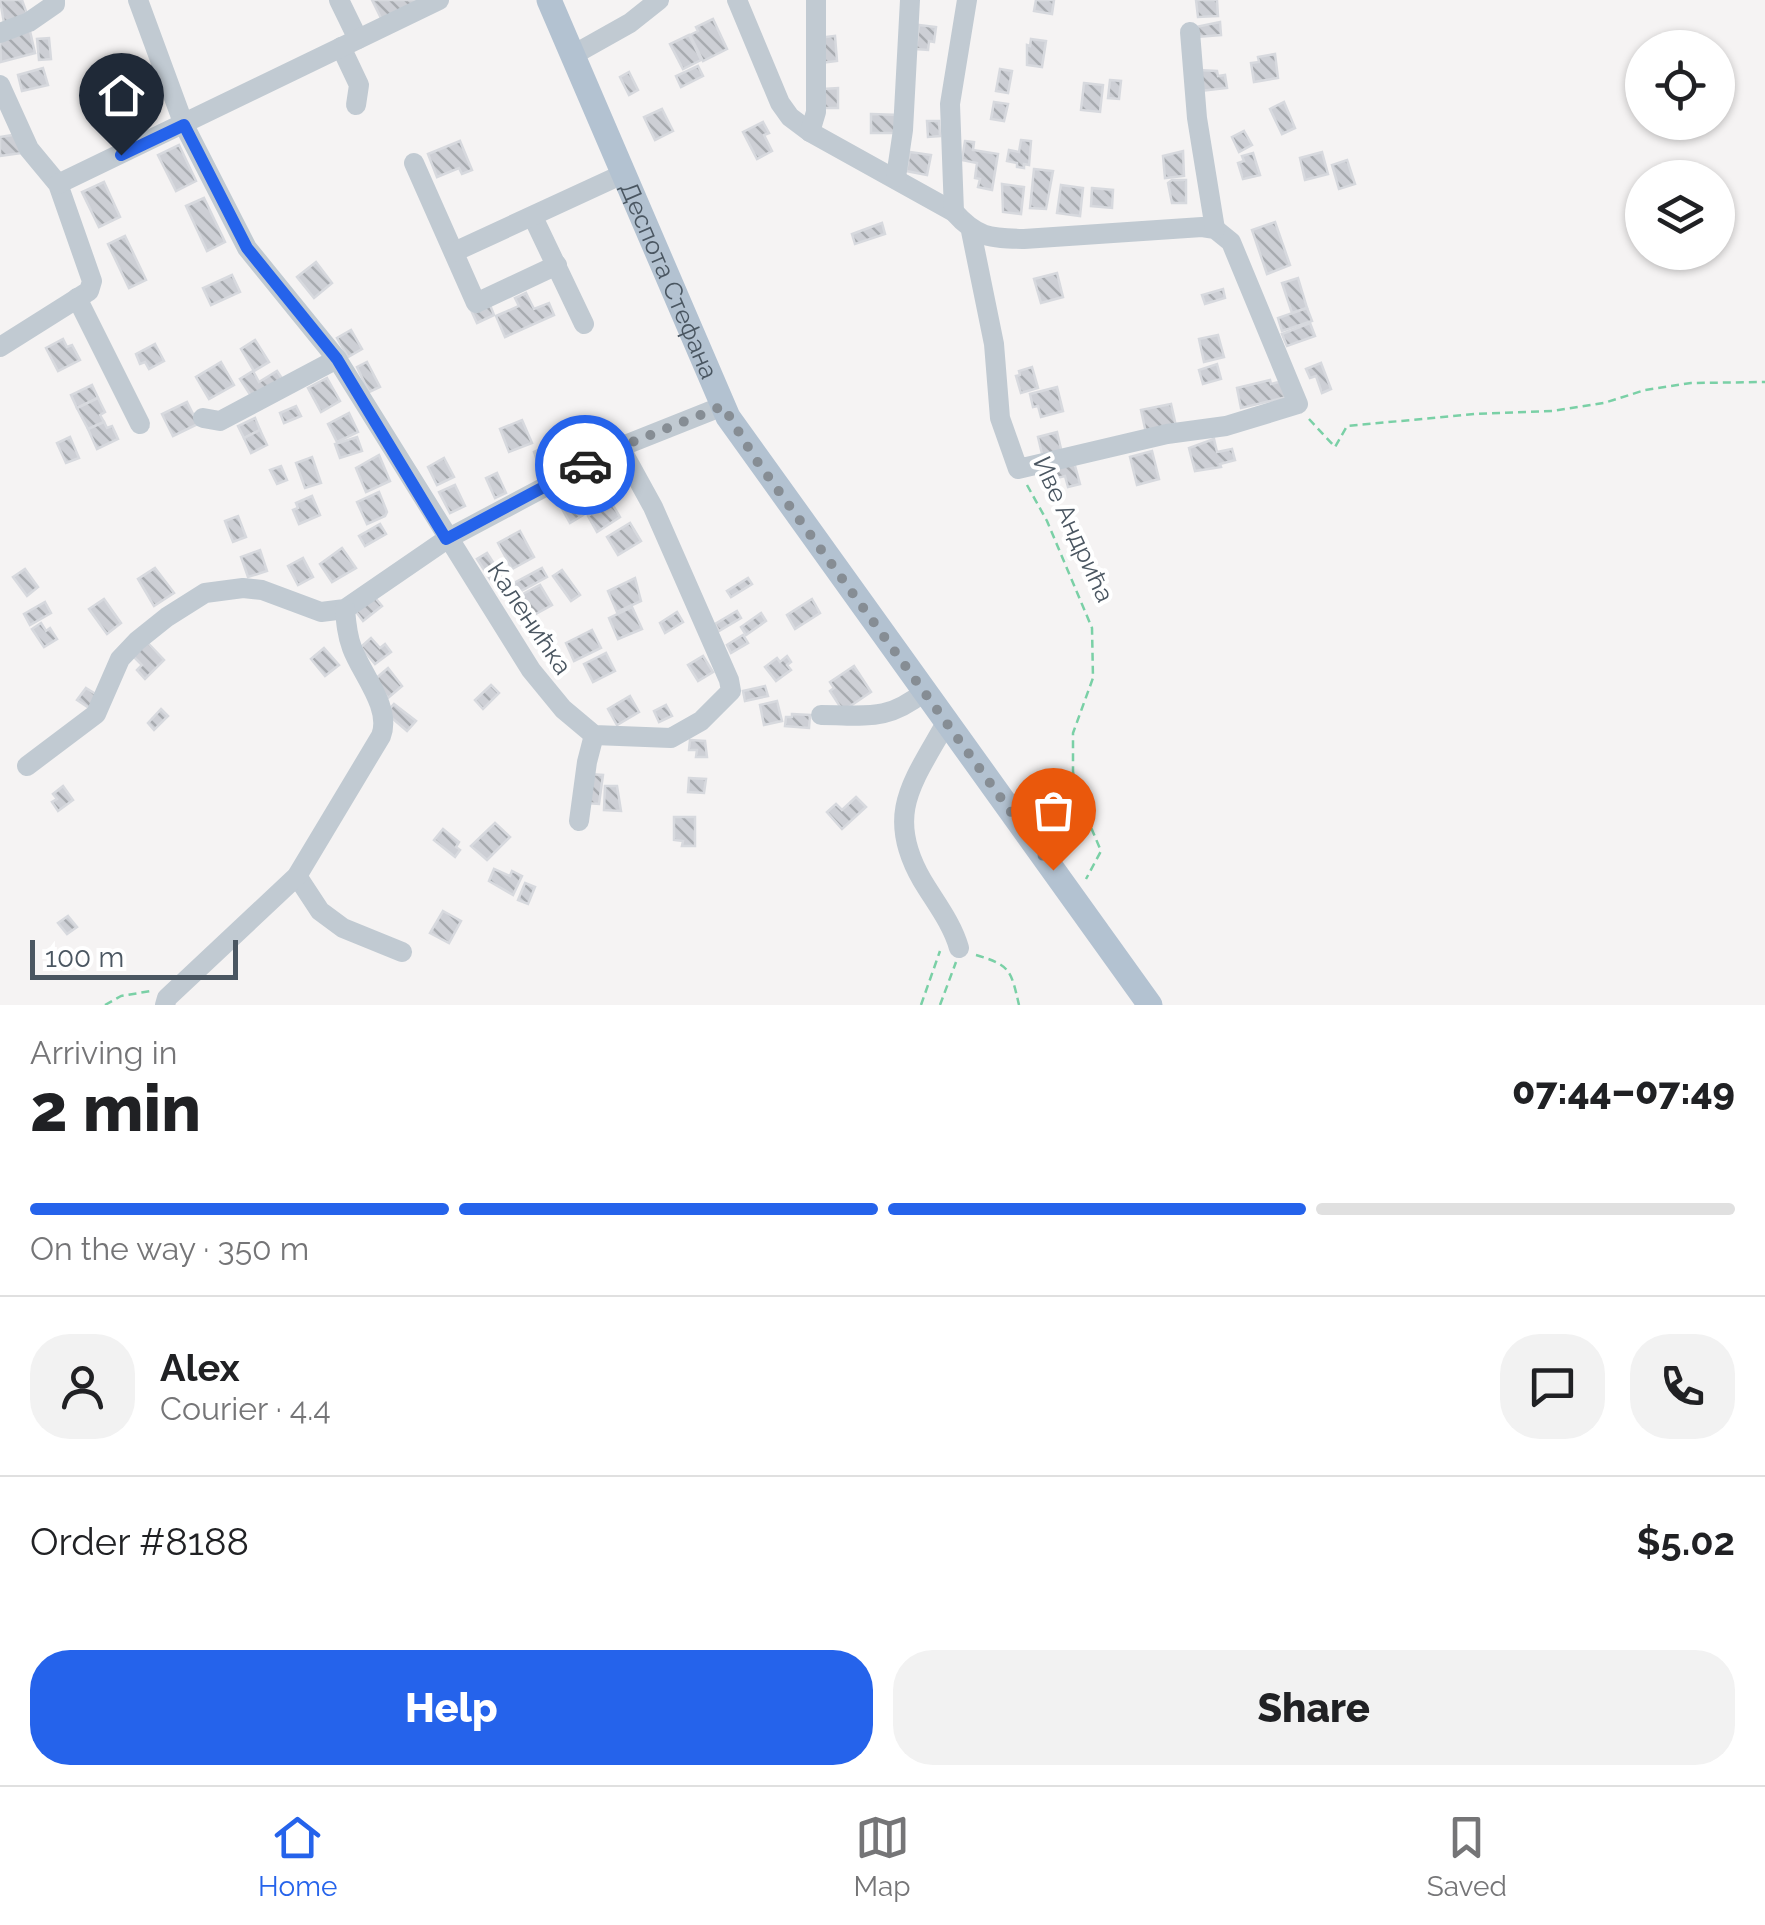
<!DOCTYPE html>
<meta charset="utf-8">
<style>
:root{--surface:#fff;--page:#f2f2f2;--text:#202124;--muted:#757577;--line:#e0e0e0;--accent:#2563eb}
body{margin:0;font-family:Raleway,sans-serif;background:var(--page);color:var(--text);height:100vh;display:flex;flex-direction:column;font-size:38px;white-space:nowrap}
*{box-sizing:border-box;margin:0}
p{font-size:32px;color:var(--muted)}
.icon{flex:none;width:55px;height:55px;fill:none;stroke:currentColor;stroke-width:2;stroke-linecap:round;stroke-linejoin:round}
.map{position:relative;height:1005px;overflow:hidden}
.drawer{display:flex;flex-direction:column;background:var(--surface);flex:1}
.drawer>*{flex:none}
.tools{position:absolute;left:1625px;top:30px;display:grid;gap:20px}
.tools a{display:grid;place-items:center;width:110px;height:110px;border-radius:50%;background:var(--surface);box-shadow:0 2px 8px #0004;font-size:50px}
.scale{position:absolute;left:30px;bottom:25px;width:208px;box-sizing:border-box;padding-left:10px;border:5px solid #4a5661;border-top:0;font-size:28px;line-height:35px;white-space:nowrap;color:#4a5661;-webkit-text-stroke:8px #fff;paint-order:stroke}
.pin{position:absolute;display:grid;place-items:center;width:85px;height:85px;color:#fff;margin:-102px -42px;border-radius:50% 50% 50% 0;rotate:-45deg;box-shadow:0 0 10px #0007}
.pin .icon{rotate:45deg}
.courier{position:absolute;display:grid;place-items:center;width:100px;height:100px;margin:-50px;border:8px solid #2563eb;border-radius:50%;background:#fff;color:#222;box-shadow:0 2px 12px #0007}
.overview em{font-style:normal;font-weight:800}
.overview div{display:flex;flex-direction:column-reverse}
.overview{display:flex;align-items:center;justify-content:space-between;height:170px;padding:0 30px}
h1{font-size:65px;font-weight:800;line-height:75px}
.bar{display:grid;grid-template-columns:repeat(4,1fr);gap:15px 10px;align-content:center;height:120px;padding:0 30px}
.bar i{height:12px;border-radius:8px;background:var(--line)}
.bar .on{background:var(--accent)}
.bar p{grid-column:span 4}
.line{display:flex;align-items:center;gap:25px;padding:0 30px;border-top:2px solid var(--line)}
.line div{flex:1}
.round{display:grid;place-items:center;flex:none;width:105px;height:105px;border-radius:40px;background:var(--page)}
.primary-button{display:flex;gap:20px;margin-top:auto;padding:20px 30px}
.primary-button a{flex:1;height:115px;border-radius:40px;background:var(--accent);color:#fff;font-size:40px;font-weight:800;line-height:115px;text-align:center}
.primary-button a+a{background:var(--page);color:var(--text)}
.menu{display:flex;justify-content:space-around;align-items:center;height:140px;border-top:2px solid var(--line);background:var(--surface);font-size:28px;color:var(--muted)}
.menu a{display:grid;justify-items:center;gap:5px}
.menu .on{color:var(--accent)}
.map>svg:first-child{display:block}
</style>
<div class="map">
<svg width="1765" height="1005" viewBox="0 0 1765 1005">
<defs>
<pattern id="building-back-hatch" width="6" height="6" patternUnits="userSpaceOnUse" patternTransform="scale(2.5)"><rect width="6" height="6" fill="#cdcfd5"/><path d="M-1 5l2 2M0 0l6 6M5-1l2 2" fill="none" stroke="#a8abb0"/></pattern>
</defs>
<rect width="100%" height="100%" fill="#f5f3f3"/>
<g fill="url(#building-back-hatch)" stroke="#d7d9de" stroke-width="2.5">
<polygon points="0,0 22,0 27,14 4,23"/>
<polygon points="372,0 423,0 382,20"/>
<polygon points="1036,0 1054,0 1052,14 1034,11"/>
<polygon points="1196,0 1217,0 1218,16 1198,17"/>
<polygon points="713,19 727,49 703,61 690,35 698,31 696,27"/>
<polygon points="1220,22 1221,35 1197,37 1196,27"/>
<polygon points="919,25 936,27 934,42 929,41 928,50 916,49"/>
<polygon points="30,31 35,53 1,62 0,39"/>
<polygon points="689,35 701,60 683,69 670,44"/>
<polygon points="835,36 837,61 820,63 817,38"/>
<polygon points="49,38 51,59 39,60 37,39"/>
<polygon points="1031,39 1046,41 1042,67 1027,65 1027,45 1030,46"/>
<polygon points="1275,54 1278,78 1254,82 1251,63 1259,62 1258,57"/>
<polygon points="698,66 703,76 681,87 676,76"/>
<polygon points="43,68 48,85 22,91 18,75"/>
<polygon points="1000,69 1012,71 1008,93 996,91"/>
<polygon points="1197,70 1217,71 1218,76 1225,75 1227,88 1199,91"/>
<polygon points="629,72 638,90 629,95 620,77"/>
<polygon points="1110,80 1121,81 1119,99 1108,98"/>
<polygon points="1084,83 1103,85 1100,112 1081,110"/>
<polygon points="838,88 838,108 823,108 823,89"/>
<polygon points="994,102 1008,104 1004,121 991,119"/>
<polygon points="1284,102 1295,128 1282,134 1270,109"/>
<polygon points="662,109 673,131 655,140 644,117"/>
<polygon points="871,114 900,115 900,133 871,133"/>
<polygon points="927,121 939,121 940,136 928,137"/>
<polygon points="763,122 769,133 764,135 772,151 757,159 743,132"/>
<polygon points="1244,131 1252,145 1239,152 1232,137"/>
<polygon points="19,134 22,153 0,156 0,137"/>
<polygon points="1021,140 1031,141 1029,165 1024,164 1024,168 1017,167 1017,163 1007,161 1009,150 1019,152"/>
<polygon points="460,141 472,170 462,174 459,168 437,177 428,154"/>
<polygon points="965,141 974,142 973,150 998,154 992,190 978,187 980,179 975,178 977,163 962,160"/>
<polygon points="179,145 196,181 176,191 158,155"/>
<polygon points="1183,151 1184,176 1165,178 1163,156"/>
<polygon points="910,152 931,155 927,175 906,171"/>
<polygon points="1322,152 1328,174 1305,180 1300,158"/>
<polygon points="1253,153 1260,175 1243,179 1238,163 1244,161 1242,156"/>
<polygon points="1347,160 1355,184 1339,189 1332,165"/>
<polygon points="1034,169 1053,171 1046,209 1030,208"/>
<polygon points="1172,180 1186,180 1186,203 1172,203 1168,183"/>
<polygon points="104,182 120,217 99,227 82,192"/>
<polygon points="1002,184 1024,187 1021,214 1003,212"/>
<polygon points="1061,185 1083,188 1080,216 1057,213"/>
<polygon points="1092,188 1113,190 1112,208 1091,206"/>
<polygon points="204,198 225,242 207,251 186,206"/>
<polygon points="1275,222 1290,265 1267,274 1252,230"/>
<polygon points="882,223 885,234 855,244 852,234"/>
<polygon points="125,236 146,280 129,288 108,244"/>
<polygon points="316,262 332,283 314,298 297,277"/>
<polygon points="1057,273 1063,297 1041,303 1034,279"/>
<polygon points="232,275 240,292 211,305 203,288"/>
<polygon points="1298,278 1307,308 1292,313 1282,283"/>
<polygon points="1223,289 1225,298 1205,304 1202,295"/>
<polygon points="526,293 534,309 549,303 554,315 505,337 496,316 519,306 515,298"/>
<polygon points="488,300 494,315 477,323 470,308"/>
<polygon points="1307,308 1312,321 1282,331 1278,318"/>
<polygon points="1310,323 1315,336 1287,346 1282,334"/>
<polygon points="351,330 362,349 348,357 337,338"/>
<polygon points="1218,335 1224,357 1204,362 1199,339"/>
<polygon points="63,339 67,347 72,345 80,360 58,371 46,348"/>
<polygon points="255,340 269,362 254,371 241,349"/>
<polygon points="155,344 164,361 149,369 145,362 140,364 136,354"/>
<polygon points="221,362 234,385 209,399 196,377"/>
<polygon points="367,362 380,387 369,392 357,367"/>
<polygon points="1321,363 1331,389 1322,393 1316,376 1310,378 1306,369"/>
<polygon points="1217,364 1221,379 1203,384 1199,370"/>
<polygon points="1032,367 1038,388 1021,393 1016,376 1020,375 1019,371"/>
<polygon points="253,371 259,382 277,371 283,380 253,399 240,379"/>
<polygon points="327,378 340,401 321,412 308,388"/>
<polygon points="1270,380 1271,384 1283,381 1287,397 1241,408 1237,388"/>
<polygon points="92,385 98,398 77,408 71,395"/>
<polygon points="1057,387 1063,411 1041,417 1038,406 1033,407 1030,394"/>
<polygon points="98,398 105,412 100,415 104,422 88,429 77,408"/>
<polygon points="187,402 198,424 173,436 162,414"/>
<polygon points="1171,404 1176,426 1146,433 1141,410"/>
<polygon points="296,406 301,416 284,423 280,413"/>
<polygon points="349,413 358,432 337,442 328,424"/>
<polygon points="255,418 260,430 244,438 238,426"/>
<polygon points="522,420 532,443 509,452 500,429"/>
<polygon points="104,422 107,428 112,426 118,439 97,449 88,429"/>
<polygon points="260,430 267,445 251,453 244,438"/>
<polygon points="1057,432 1062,453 1043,458 1038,437"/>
<polygon points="70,437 79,458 66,463 57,443"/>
<polygon points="357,437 362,451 340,458 335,444"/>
<polygon points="1214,439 1217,452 1232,449 1235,460 1220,464 1221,467 1195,471 1189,448"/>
<polygon points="566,440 574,459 553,467 545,447"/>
<polygon points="545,447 553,467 541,472 534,452"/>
<polygon points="1152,451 1159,479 1137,485 1130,457"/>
<polygon points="379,455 390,481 366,492 356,468"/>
<polygon points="312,457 321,483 305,488 296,463"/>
<polygon points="444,458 454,477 437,485 428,467"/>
<polygon points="1074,462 1080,484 1068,487 1065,476 1057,478 1054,468"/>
<polygon points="281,466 287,480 277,484 270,470"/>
<polygon points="497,473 506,493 495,498 486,478"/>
<polygon points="455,485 465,506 450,513 439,492"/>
<polygon points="595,488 605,503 588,514 578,498"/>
<polygon points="569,491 583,515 570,523 556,498"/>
<polygon points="379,492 387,512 385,516 367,524 357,502"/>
<polygon points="312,496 320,515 299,524 293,510 298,508 296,503"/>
<polygon points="611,502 620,517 597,532 588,516"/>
<polygon points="238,516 246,537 233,542 225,521"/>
<polygon points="630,523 641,541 618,555 607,537"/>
<polygon points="380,524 386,534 365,546 359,536"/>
<polygon points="520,531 534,557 512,569 498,543"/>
<polygon points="342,548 356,568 332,582 320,564"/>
<polygon points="260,550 267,571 248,577 241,557"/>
<polygon points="487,553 502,576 492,582 477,559"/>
<polygon points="303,558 313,577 298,585 288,566"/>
<polygon points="155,568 174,593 154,606 138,579"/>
<polygon points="542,568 547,577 519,592 514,583"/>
<polygon points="25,569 38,587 27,596 13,577"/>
<polygon points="562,570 580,595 571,601 553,576"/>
<polygon points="635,578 641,601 617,612 608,591"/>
<polygon points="748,578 752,584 731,597 727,591"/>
<polygon points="540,585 552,605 532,616 521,595"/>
<polygon points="372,594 382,606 363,621 354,609"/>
<polygon points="104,599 121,623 107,634 89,609"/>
<polygon points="812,599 820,613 795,629 787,615"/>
<polygon points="45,602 51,613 30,625 24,614"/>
<polygon points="632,607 642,629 618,639 609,618"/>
<polygon points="737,611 741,618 719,631 715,624"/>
<polygon points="677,612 683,622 665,633 660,623"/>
<polygon points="761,613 766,621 746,635 741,627"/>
<polygon points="41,623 46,631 50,628 57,639 44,647 32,629"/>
<polygon points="592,630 601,648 574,661 566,643"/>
<polygon points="743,635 748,643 731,653 727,645"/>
<polygon points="371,638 380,648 385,644 391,652 375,664 361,647"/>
<polygon points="146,641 164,660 145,679 137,670 142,665 132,655"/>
<polygon points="324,648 339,665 325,676 311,659"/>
<polygon points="606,653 615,671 593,682 584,664"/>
<polygon points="703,656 713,672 698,681 688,665"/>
<polygon points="787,656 791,662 787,665 791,670 776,681 765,667 777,658 780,662"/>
<polygon points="854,666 871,692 843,711 830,691 834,688 830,682"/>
<polygon points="388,668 402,686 388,698 374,680"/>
<polygon points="491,685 499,693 483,709 475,700"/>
<polygon points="765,686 768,696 745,701 743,691"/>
<polygon points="86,688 97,695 89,708 77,700"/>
<polygon points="630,696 639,712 617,725 608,709"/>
<polygon points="777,701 782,721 764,725 760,705"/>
<polygon points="394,704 416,721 407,731 386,713"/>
<polygon points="666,705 672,716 659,722 654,711"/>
<polygon points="161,709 168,716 154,730 148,723"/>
<polygon points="792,714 810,715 809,728 785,726 786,717 792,717"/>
<polygon points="690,740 705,741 707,757 696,757 697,750 689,750"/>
<polygon points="589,774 603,775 599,804 586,803"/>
<polygon points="689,778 706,779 704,793 688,792"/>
<polygon points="63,786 73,800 58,811 52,802 57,799 53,794"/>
<polygon points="605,786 617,786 621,811 604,810"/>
<polygon points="856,797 866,807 842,829 827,812 836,804 842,810"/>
<polygon points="674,817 695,817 695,846 682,846 683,841 674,840"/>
<polygon points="495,823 510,837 487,860 471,846"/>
<polygon points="443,829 459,842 456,847 460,850 455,857 434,840"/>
<polygon points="494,869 510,876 512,871 522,876 513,895 489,881"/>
<polygon points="525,883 535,887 528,904 518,900"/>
<polygon points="443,911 461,921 449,943 430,933"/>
<polygon points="68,916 77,927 67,934 58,923"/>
</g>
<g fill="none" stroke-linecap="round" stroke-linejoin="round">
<g stroke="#7ad0a6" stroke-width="2.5" stroke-dasharray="8 5" stroke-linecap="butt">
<polyline points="1309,419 1335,447 1347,426 1475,414 1552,411 1604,403 1645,390 1691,383 1765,382"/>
<polyline points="1027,485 1047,521 1092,628 1093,678 1073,733 1073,772 1082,806 1101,851 1086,879"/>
<path d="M976 955C1011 965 1011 971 1019 1005"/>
<polyline points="105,1005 121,996 151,991"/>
<polyline points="921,1005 940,951"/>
<polyline points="940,1005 956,962"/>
</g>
<g stroke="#c1cad2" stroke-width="20">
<polyline points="138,0 184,125 247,248 337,359 531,670 563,709 594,735 671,738 701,721 731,691 729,680 653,507 620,447"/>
<polyline points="339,0 358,39"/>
<path d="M737 0 780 103 790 117 810 132 954 212C977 238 990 238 1024 239L1202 227 1215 229 1231 242 1298 404 1226 426 1167 434 1018 469 1000 418 994 344 971 231"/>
<polyline points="1190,32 1197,118 1215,229"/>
<polyline points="0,33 29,22 55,4 55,0"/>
<polyline points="341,47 359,85 356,105"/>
<polyline points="573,55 630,23 659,0"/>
<polyline points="0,85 29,149 58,184 92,281 89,291 0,347"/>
<polyline points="810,132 816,112 816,0"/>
<polyline points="414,163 476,303 557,265"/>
<polyline points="896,177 903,130 910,0"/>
<polyline points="58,184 439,0"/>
<polyline points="954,212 950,104 967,0"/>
<polyline points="533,217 584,324"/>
<polyline points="454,252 623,174"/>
<polyline points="77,298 140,424"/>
<polyline points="203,418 220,421 337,359"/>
<path d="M821 715C867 715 886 722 924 692"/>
<path d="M946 723C913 782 884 814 922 880 935 902 952 923 959 948"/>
<polyline points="27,766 96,714 120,659 137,641 167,617 205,593 243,588 262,590 321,612 345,609 447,539 620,447 723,406"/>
<polyline points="579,821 587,762 594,735"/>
<polyline points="297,876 320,911 343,928 402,952"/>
<path d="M165 1005 167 998 297 876 381 736C392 708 361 673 352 648 347 635 346 622 345 609"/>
</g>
<path stroke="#b3c2d1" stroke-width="25" id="s1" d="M549 0 728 417 1150 1005"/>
</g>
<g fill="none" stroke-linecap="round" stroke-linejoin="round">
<polyline stroke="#868d94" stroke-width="10" stroke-dasharray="0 18" points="585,465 620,447 723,406 754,457 1053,870"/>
<polyline stroke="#2563eb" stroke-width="12" points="121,155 184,125 247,248 337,359 446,539 585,465"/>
</g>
<g text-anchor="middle" stroke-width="8" stroke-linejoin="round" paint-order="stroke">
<g font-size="25" fill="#4a5661" stroke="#fff">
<text dy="9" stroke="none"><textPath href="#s1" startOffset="305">Деспота Стефана</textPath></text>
<text transform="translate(1074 529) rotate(65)" y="9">Иве Андрића</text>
<text transform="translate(530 618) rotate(56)" y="9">Каленићка</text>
</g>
</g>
</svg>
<div class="tools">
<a><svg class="icon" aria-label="locate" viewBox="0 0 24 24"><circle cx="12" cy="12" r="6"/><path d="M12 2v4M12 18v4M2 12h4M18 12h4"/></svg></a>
<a><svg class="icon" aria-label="layers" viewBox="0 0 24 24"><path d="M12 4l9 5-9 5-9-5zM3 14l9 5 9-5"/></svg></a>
</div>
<div class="scale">100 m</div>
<div class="pin" style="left:1053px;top:870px;background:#ea580c"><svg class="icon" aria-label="bag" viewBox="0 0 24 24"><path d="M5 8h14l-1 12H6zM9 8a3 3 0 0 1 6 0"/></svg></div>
<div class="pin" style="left:121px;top:155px;background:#1f2937"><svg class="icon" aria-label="home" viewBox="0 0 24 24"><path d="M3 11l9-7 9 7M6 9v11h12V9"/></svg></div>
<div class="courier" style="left:585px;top:465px"><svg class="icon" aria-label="car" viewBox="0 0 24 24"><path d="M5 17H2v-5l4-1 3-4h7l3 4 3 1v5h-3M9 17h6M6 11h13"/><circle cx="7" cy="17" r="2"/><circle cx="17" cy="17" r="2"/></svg></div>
</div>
<section class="drawer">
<div class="overview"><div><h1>2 min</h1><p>Arriving in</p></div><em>07:44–07:49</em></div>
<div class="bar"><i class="on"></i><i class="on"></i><i class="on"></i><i></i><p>On the way · 350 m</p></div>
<div class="line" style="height:180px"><a class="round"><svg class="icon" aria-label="person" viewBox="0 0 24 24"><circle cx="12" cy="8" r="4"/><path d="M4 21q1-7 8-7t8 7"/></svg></a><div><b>Alex</b><p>Courier · 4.4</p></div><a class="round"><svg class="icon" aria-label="chat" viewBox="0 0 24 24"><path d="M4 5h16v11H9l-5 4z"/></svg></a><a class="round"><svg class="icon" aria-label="phone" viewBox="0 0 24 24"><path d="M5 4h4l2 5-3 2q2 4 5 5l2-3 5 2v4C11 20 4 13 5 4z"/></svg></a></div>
<div class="line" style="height:130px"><div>Order #8188</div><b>$5.02</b></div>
<div class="primary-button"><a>Help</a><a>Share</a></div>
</section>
<nav class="menu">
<a class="on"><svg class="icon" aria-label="home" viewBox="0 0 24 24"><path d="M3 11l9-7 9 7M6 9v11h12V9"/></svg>Home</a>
<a><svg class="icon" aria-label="map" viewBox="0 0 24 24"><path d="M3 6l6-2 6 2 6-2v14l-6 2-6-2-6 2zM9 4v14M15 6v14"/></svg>Map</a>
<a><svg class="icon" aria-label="saved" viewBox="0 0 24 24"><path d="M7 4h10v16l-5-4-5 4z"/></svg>Saved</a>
</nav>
